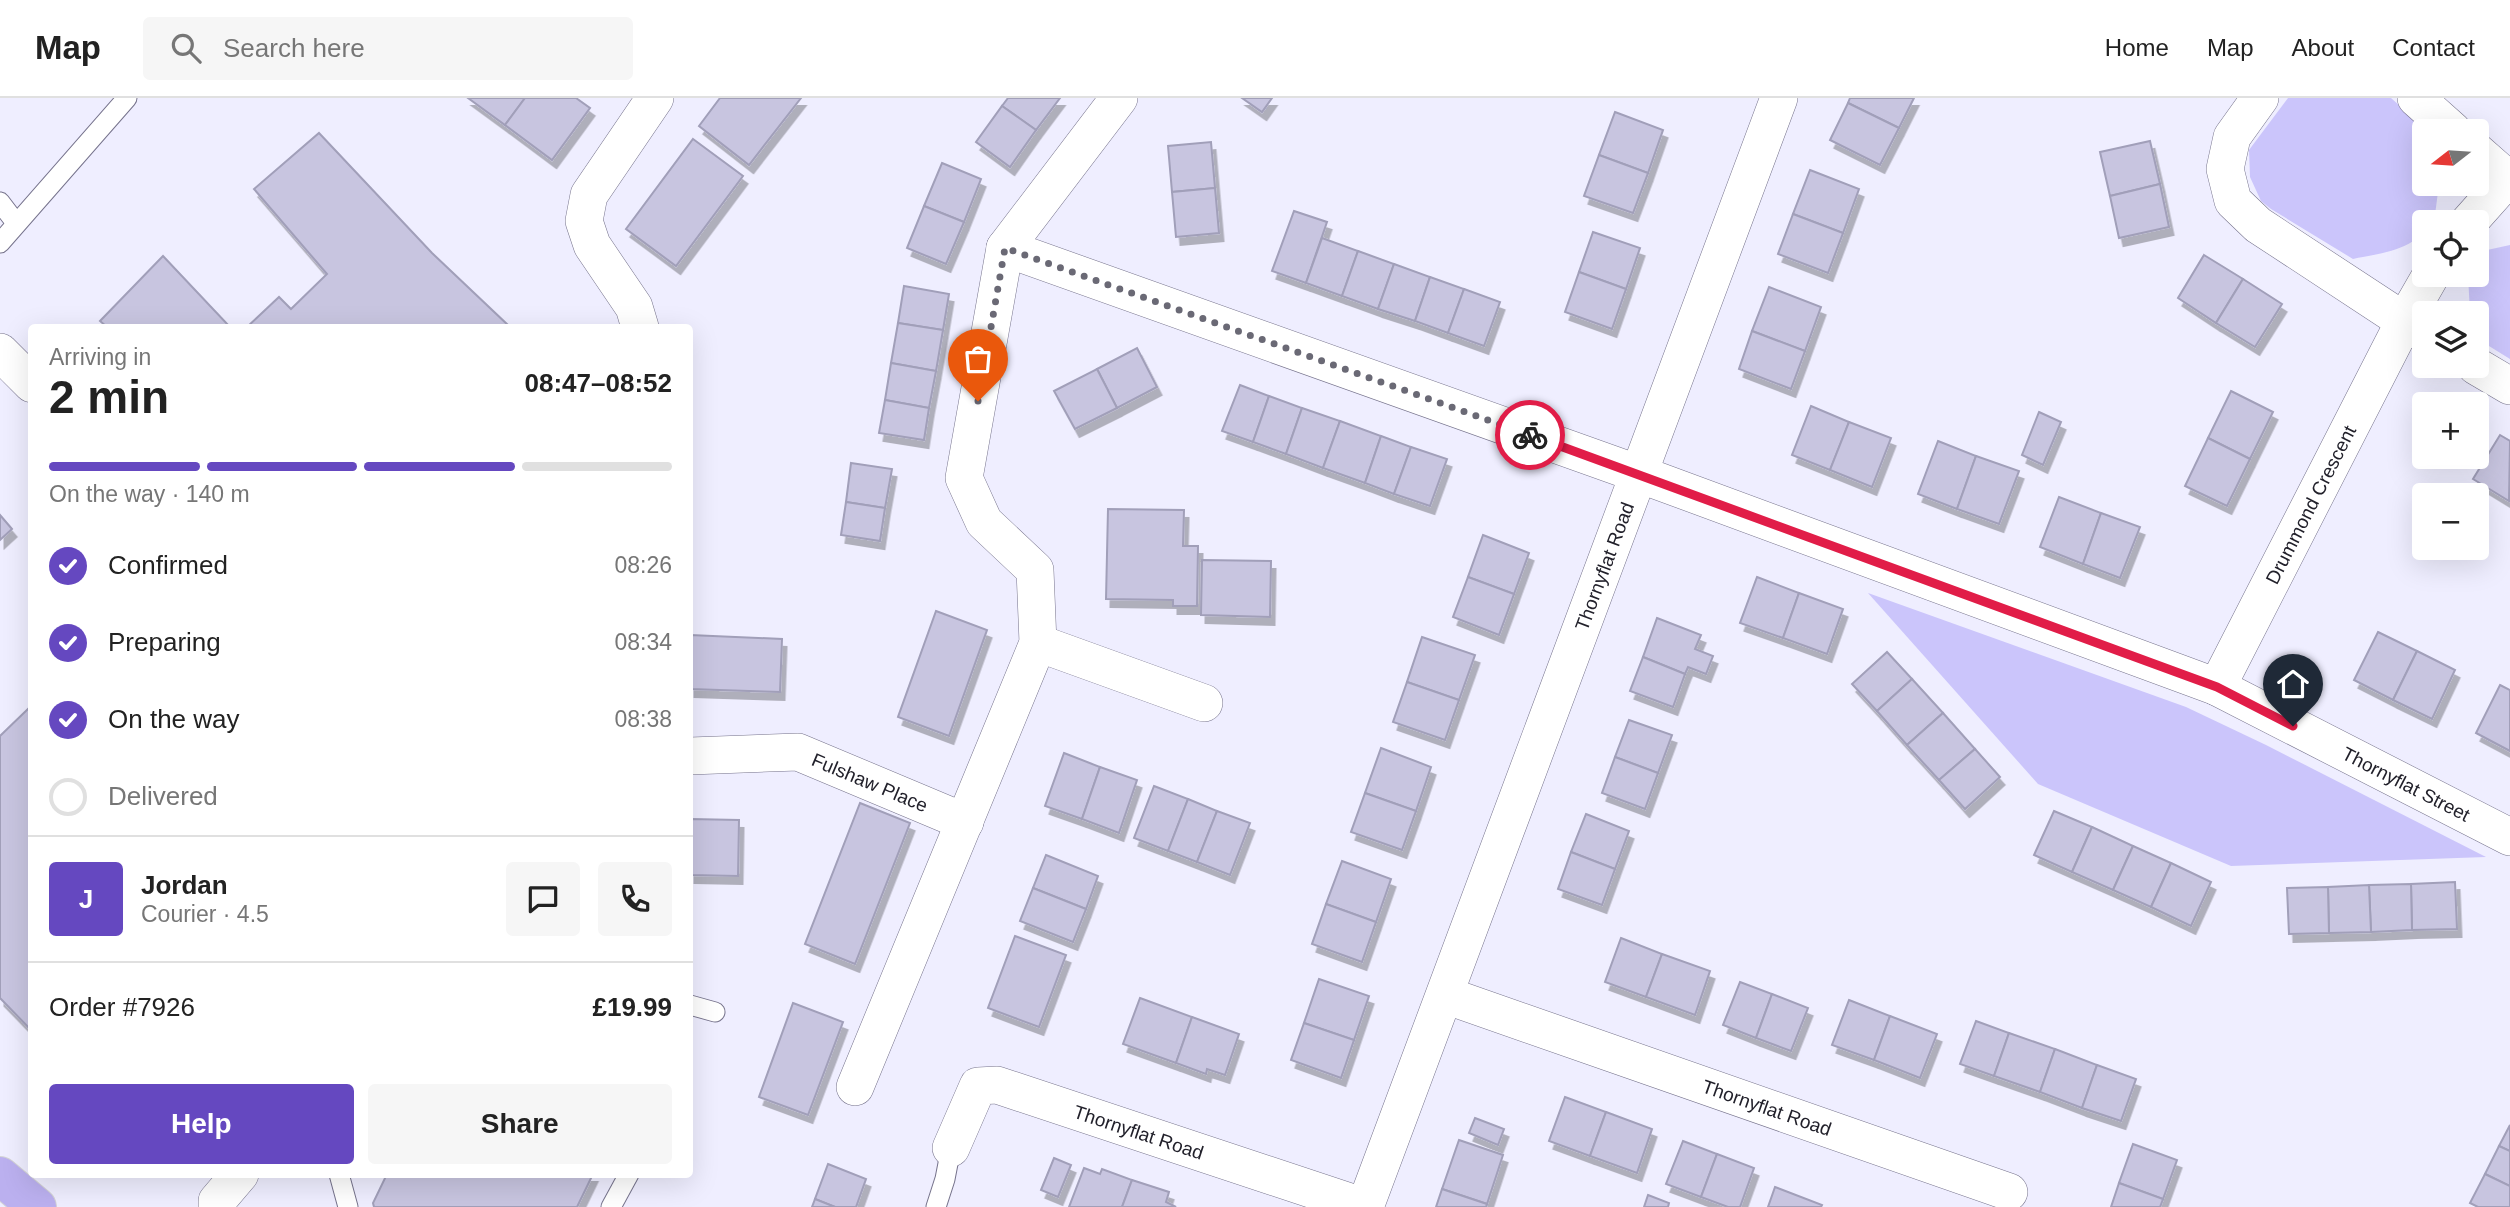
<!DOCTYPE html>
<meta charset="utf-8">
<style>
:root{--surface:#fff;--page:#f6f6f6;--text:#222;--muted:#767676;--line:#e0e0e0;--accent:#6548c0}
body{margin:0;font-family:Helvetica,sans-serif;background:var(--page);color:var(--text);height:100vh;display:flex;flex-direction:column;font-size:26px;white-space:nowrap}
*{box-sizing:border-box;margin:0}
p{font-size:23px;color:var(--muted)}
.icon{flex:none;width:38px;height:38px;fill:none;stroke:currentColor;stroke-width:2;stroke-linecap:round;stroke-linejoin:round}
.map{position:relative;flex:1;overflow:hidden}
.side{position:absolute;left:28px;top:226px;width:665px;height:854px;display:flex;flex-direction:column;background:var(--surface);border-radius:7px;box-shadow:0 7px 28px #0002}
.side>*{flex:none}
.needle{width:46px;rotate:253deg}
.tools{position:absolute;left:2412px;top:21px;display:grid;gap:14px}
.tools a{display:grid;place-items:center;width:77px;height:77px;border-radius:7px;background:var(--surface);box-shadow:0 7px 28px #0002;font-size:35px}
.pin{position:absolute;display:grid;place-items:center;width:60px;height:60px;color:#fff;margin:-72px -30px;border-radius:50% 50% 50% 0;rotate:-45deg;box-shadow:0 0 7px #0007}
.pin .icon{rotate:45deg}
.courier{position:absolute;display:grid;place-items:center;width:70px;height:70px;margin:-35px;border:5px solid #e11d48;border-radius:50%;background:#fff;color:#222;box-shadow:0 2px 9px #0007}
.headline em{font-style:normal;font-weight:800}
.headline div{display:flex;flex-direction:column-reverse}
.headline{display:flex;align-items:center;justify-content:space-between;height:119px;padding:0 21px}
h1{font-size:46px;font-weight:800;line-height:52px}
.bar{display:grid;grid-template-columns:repeat(4,1fr);gap:10px 7px;align-content:center;height:84px;padding:0 21px}
.bar i{height:9px;border-radius:5px;background:var(--line)}
.bar .selected{background:var(--accent)}
.bar p{grid-column:span 4}
.line{display:flex;align-items:center;gap:18px;padding:0 21px;border-top:2px solid var(--line)}
.line div{flex:1}
.round{display:grid;place-items:center;flex:none;width:74px;height:74px;border-radius:7px;background:var(--page)}
ol{padding:0 21px;list-style:none}
li{display:flex;align-items:center;gap:21px;height:77px}
li p{margin-inline-start:auto}
li .icon{padding:7px;border-radius:50%;background:var(--accent);color:#fff;stroke-width:4}
li:last-child{color:var(--muted)}
li i{width:38px;height:38px;border:4px solid var(--line);border-radius:50%}
.cta{display:flex;gap:14px;margin-top:auto;padding:14px 21px}
.cta a{flex:1;height:80px;border-radius:7px;background:var(--accent);color:#fff;font-size:28px;font-weight:800;line-height:80px;text-align:center}
.cta a+a{background:var(--page);color:var(--text)}
header{display:flex;align-items:center;gap:42px;box-sizing:border-box;height:98px;padding:0 35px;background:var(--surface);border-bottom:2px solid var(--line)}
header strong{font-size:33px}
nav{display:flex;gap:38px;margin-inline-start:auto;font-size:24px}
.search{width:490px;height:63px;background:var(--page);display:flex;align-items:center;gap:18px;box-sizing:border-box;padding:0 24px;border-radius:7px;color:var(--muted);font-size:26px}
.map>svg:first-child{display:block}
</style>
<header>
<strong>Map</strong>
<div class="search"><svg class="icon" aria-label="search" viewBox="0 0 24 24"><circle cx="10" cy="10" r="6"/><path d="M15 15l6 6"/></svg>Search here</div>
<nav><a>Home</a><a>Map</a><a>About</a><a>Contact</a></nav>
</header>
<div class="map">
<svg width="2510" height="1109" viewBox="0 0 2510 1109">
<defs>
<filter id="shadow"><feDropShadow dx="4.5" dy="8" stdDeviation="0" flood-color="#0004"/></filter>
</defs>
<rect width="100%" height="100%" fill="#efeeff"/>
<g fill="#cbc5fb">
<path d="M2288 0H2391L2428 33H2424V86H2439L2435 117 2429 124H2424C2424 152 2374 156 2353 161L2271 111 2261 103 2250 79 2249 52Z"/>
<polygon points="2510,147 2510,261 2476,240 2476,215 2470,215 2468,177 2476,177 2478,154"/>
<polygon points="1868,495 2186,609 2266,647 2486,759 2231,768 2038,686"/>
</g>
<g fill="#c8c5e0" stroke="#a19fb9" stroke-width="2" filter="url(#shadow)">
<polygon points="468,0 525,0 505,27"/>
<polygon points="525,0 576,0 590,10 552,62 505,27"/>
<polygon points="720,0 801,0 749,67 699,28"/>
<polygon points="1008,0 1060,0 1036,32 1002,8"/>
<polygon points="1242,0 1272,0 1262,14"/>
<polygon points="1850,0 1914,0 1899,30 1848,5"/>
<polygon points="1848,5 1899,30 1880,67 1830,42"/>
<polygon points="1002,8 1036,32 1010,69 976,44"/>
<polygon points="1615,14 1663,32 1648,75 1599,57"/>
<polygon points="319,35 432,155 510,229 247,229 279,199 291,211 327,176 254,91"/>
<polygon points="693,41 743,78 676,168 626,131"/>
<polygon points="2150,43 2160,86 2110,98 2100,54"/>
<polygon points="1211,44 1215,90 1172,94 1168,48"/>
<polygon points="1599,57 1648,75 1633,115 1584,98"/>
<polygon points="942,65 981,81 964,124 924,108"/>
<polygon points="1810,72 1859,91 1843,135 1793,116"/>
<polygon points="2160,86 2169,129 2119,140 2110,98"/>
<polygon points="1215,90 1219,135 1176,139 1172,94"/>
<polygon points="924,108 964,124 946,166 907,150"/>
<polygon points="1294,113 1327,124 1306,185 1272,173"/>
<polygon points="1793,116 1843,135 1828,175 1778,156"/>
<polygon points="1593,134 1640,150 1626,191 1579,174"/>
<polygon points="1322,140 1358,153 1342,198 1306,185"/>
<polygon points="1358,153 1394,166 1378,211 1342,198"/>
<polygon points="2204,157 2243,181 2216,225 2178,200"/>
<polygon points="163,158 230,229 107,229 100,223"/>
<polygon points="1394,166 1430,179 1415,223 1378,211"/>
<polygon points="1579,174 1626,191 1612,231 1565,214"/>
<polygon points="1430,179 1464,191 1448,235 1415,223"/>
<polygon points="2243,181 2282,206 2255,249 2216,225"/>
<polygon points="904,188 949,196 943,232 898,225"/>
<polygon points="1769,189 1821,209 1805,253 1752,233"/>
<polygon points="1464,191 1500,204 1484,248 1448,235"/>
<polygon points="898,225 943,232 936,273 891,265"/>
<polygon points="1752,233 1805,253 1791,291 1739,271"/>
<polygon points="1137,250 1157,289 1117,310 1097,271"/>
<polygon points="891,265 936,273 929,310 885,302"/>
<polygon points="1097,271 1117,310 1075,331 1054,293"/>
<polygon points="1240,287 1269,298 1253,344 1222,333"/>
<polygon points="2231,293 2273,314 2250,361 2208,340"/>
<polygon points="1269,298 1302,310 1286,356 1253,344"/>
<polygon points="885,302 929,310 924,342 879,335"/>
<polygon points="1811,308 1849,324 1830,372 1792,357"/>
<polygon points="1302,310 1340,323 1323,370 1286,356"/>
<polygon points="2039,314 2061,324 2043,367 2022,357"/>
<polygon points="1340,323 1381,338 1365,385 1323,370"/>
<polygon points="1849,324 1891,340 1872,389 1830,372"/>
<polygon points="2500,337 2510,343 2509,403 2473,381"/>
<polygon points="1381,338 1411,349 1394,396 1365,385"/>
<polygon points="2208,340 2250,361 2227,408 2185,388"/>
<polygon points="1938,343 1976,358 1957,411 1918,396"/>
<polygon points="1411,349 1447,361 1430,408 1394,396"/>
<polygon points="1976,358 2019,373 1999,426 1957,411"/>
<polygon points="851,365 892,371 885,410 846,404"/>
<polygon points="2059,399 2101,415 2083,466 2040,449"/>
<polygon points="846,404 885,410 880,443 841,437"/>
<polygon points="1108,411 1184,412 1183,448 1198,448 1197,508 1173,508 1173,502 1106,501"/>
<polygon points="2101,415 2140,429 2120,480 2083,466"/>
<polygon points="0,417 12,431 0,442"/>
<polygon points="1483,437 1529,455 1514,496 1468,479"/>
<polygon points="1202,462 1271,463 1270,519 1201,517"/>
<polygon points="1468,479 1514,496 1499,537 1453,519"/>
<polygon points="1757,479 1799,495 1783,540 1740,525"/>
<polygon points="1799,495 1843,511 1827,556 1783,540"/>
<polygon points="936,513 987,532 949,638 898,619"/>
<polygon points="1657,520 1701,537 1695,551 1713,558 1706,576 1688,569 1685,576 1643,559"/>
<polygon points="2378,534 2417,553 2393,602 2354,582"/>
<polygon points="690,537 782,541 780,594 690,591"/>
<polygon points="1422,539 1475,557 1459,602 1407,584"/>
<polygon points="2417,553 2455,572 2432,621 2393,602"/>
<polygon points="1887,554 1912,581 1877,613 1852,586"/>
<polygon points="1643,559 1685,576 1673,609 1630,593"/>
<polygon points="1912,581 1943,615 1907,647 1877,613"/>
<polygon points="1407,584 1459,602 1445,642 1393,624"/>
<polygon points="2500,587 2510,592 2510,653 2476,635"/>
<polygon points="31,608 32,608 32,933 0,900 0,638"/>
<polygon points="1943,615 1975,651 1939,682 1907,647"/>
<polygon points="1629,622 1672,637 1658,675 1615,659"/>
<polygon points="1381,650 1431,669 1416,713 1365,695"/>
<polygon points="1975,651 2000,679 1965,711 1939,682"/>
<polygon points="1064,655 1100,669 1082,721 1045,708"/>
<polygon points="1615,659 1658,675 1645,711 1602,695"/>
<polygon points="1100,669 1137,682 1119,735 1082,721"/>
<polygon points="1154,688 1188,701 1168,753 1134,740"/>
<polygon points="1365,695 1416,713 1402,752 1351,734"/>
<polygon points="1188,701 1217,713 1197,764 1168,753"/>
<polygon points="860,705 910,725 855,866 805,846"/>
<polygon points="1217,713 1250,725 1230,777 1197,764"/>
<polygon points="2054,713 2092,729 2072,774 2034,757"/>
<polygon points="1586,716 1629,733 1615,771 1571,754"/>
<polygon points="690,721 739,722 738,778 690,777"/>
<polygon points="2092,729 2133,748 2113,792 2072,774"/>
<polygon points="2133,748 2171,765 2151,809 2113,792"/>
<polygon points="1571,754 1615,771 1602,807 1558,791"/>
<polygon points="1046,757 1098,778 1086,811 1033,790"/>
<polygon points="1342,763 1391,781 1376,824 1326,806"/>
<polygon points="2171,765 2211,784 2191,828 2151,809"/>
<polygon points="2455,784 2457,831 2412,832 2411,786"/>
<polygon points="2411,786 2412,832 2371,834 2369,787"/>
<polygon points="2369,787 2371,834 2329,835 2328,789"/>
<polygon points="2328,789 2329,835 2289,836 2287,790"/>
<polygon points="1033,790 1086,811 1073,844 1020,823"/>
<polygon points="1326,806 1376,824 1362,864 1312,846"/>
<polygon points="1015,838 1066,857 1039,929 988,910"/>
<polygon points="1621,840 1662,856 1646,899 1605,884"/>
<polygon points="1662,856 1710,873 1695,917 1646,899"/>
<polygon points="1319,881 1369,898 1354,942 1304,925"/>
<polygon points="1740,884 1772,896 1756,940 1723,927"/>
<polygon points="1772,896 1808,910 1791,953 1756,940"/>
<polygon points="1140,900 1192,919 1176,965 1123,946"/>
<polygon points="1849,902 1890,918 1874,962 1832,947"/>
<polygon points="793,905 843,924 808,1017 759,999"/>
<polygon points="1890,918 1937,936 1920,980 1874,962"/>
<polygon points="1192,919 1239,936 1225,977 1207,971 1206,976 1176,965"/>
<polygon points="1976,923 2009,935 1994,978 1960,966"/>
<polygon points="1304,925 1354,942 1341,980 1291,962"/>
<polygon points="2009,935 2055,951 2040,994 1994,978"/>
<polygon points="2055,951 2097,967 2082,1010 2040,994"/>
<polygon points="2097,967 2136,981 2121,1023 2082,1010"/>
<polygon points="1565,999 1606,1014 1590,1058 1549,1043"/>
<polygon points="1606,1014 1652,1031 1637,1075 1590,1058"/>
<polygon points="1475,1020 1504,1031 1498,1047 1469,1035"/>
<polygon points="2510,1027 2510,1053 2499,1048"/>
<polygon points="1459,1042 1503,1057 1487,1106 1442,1091"/>
<polygon points="1683,1043 1717,1056 1701,1099 1666,1086"/>
<polygon points="2133,1046 2177,1062 2163,1101 2119,1085"/>
<polygon points="2499,1048 2510,1053 2510,1088 2485,1076"/>
<polygon points="1717,1056 1754,1070 1740,1109 1728,1109 1701,1099"/>
<polygon points="1054,1060 1071,1067 1058,1099 1041,1092"/>
<polygon points="828,1066 866,1081 856,1109 835,1109 815,1101"/>
<polygon points="1084,1070 1100,1076 1102,1071 1132,1082 1122,1109 1069,1109"/>
<polygon points="387,1076 593,1076 577,1109 374,1109 373,1105"/>
<polygon points="2485,1076 2510,1088 2510,1109 2478,1109 2470,1105"/>
<polygon points="1132,1082 1169,1094 1166,1104 1176,1109 1122,1109"/>
<polygon points="2119,1085 2163,1101 2160,1109 2111,1109"/>
<polygon points="1775,1089 1822,1107 1821,1109 1768,1109"/>
<polygon points="1442,1091 1487,1106 1486,1109 1436,1109"/>
<polygon points="1648,1097 1669,1105 1668,1109 1644,1109"/>
<polygon points="815,1101 835,1109 812,1109"/>
</g>
<g fill="none" stroke-linecap="round" stroke-linejoin="round">
<g stroke="#76738c" stroke-width="21">
<g id="lane">
<polyline points="0,104 16,125"/>
<polyline points="0,145 127,0"/>
<polyline points="690,907 715,914"/>
<polyline points="339,1076 348,1109"/>
<polyline points="611,1109 629,1076"/>
<polyline points="936,1109 945,1081 951,1050"/>
</g>
</g>
<g stroke="#76738c" stroke-width="38">
<g id="street">
<path id="s1" d="M1119 0 1005 150 1639 376 2217 589 2510 739"/>
<polyline points="2260,0 2232,39 2225,71 2233,103 2258,127 2424,236"/>
<polyline points="2416,0 2453,33"/>
<polyline points="2476,53 2510,83"/>
<polyline points="2469,124 2510,78"/>
<polyline points="640,229 634,209 592,147 584,123 589,97 655,0"/>
<polyline points="0,254 32,286"/>
<polyline points="2476,268 2510,288"/>
<polyline points="1038,545 1204,605"/>
<path id="s2" d="M2217 589 2404 224 2431 177"/>
<path id="s3" d="M690 658 798 654 965 724"/>
<path id="s4" d="M1445 897 2009 1094"/>
<polyline points="855,989 1038,545 1035,472 984,424 964,380 1005,150"/>
<path id="s5" d="M951 1050 978 988 997 987 1365 1109"/>
<polyline points="217,1109 217,1103 240,1076"/>
<path id="s6" d="M1365 1109 1779 0"/>
</g>
</g>
<g stroke="#d3d3d5" stroke-width="40">
<polyline id="primary" points="0,1078 37,1109"/>
</g>
<use href="#lane" stroke="#fff" stroke-width="19"/>
<use href="#street" stroke="#fff" stroke-width="37"/>
<use href="#primary" stroke="#bbb0ef" stroke-width="38"/>
</g>
<g fill="none" stroke-linecap="round" stroke-linejoin="round">
<polyline stroke="#6a6975" stroke-width="7" stroke-dasharray="0 12.6" points="978,303 1005,150 1530,337"/>
<polyline stroke="#e11d48" stroke-width="9" points="1530,337 2217,589 2293,628"/>
</g>
<g text-anchor="middle" stroke-width="6" stroke-linejoin="round" paint-order="stroke">
<g font-size="19" fill="#22212b" stroke="#fdfdfd">
<text dy="7" stroke="none"><textPath href="#s2" startOffset="205">Drummond Crescent</textPath></text>
<text dy="7" stroke="none"><textPath href="#s6" startOffset="684">Thornyflat Road</textPath></text>
<text dy="7" stroke="none"><textPath href="#s3" startOffset="186">Fulshaw Place</textPath></text>
<text dy="7" stroke="none"><textPath href="#s1" startOffset="1690">Thornyflat Street</textPath></text>
<text dy="7" stroke="none"><textPath href="#s4" startOffset="341">Thornyflat Road</textPath></text>
<text dy="7" stroke="none"><textPath href="#s5" startOffset="236">Thornyflat Road</textPath></text>
</g>
</g>
</svg>
<div class="tools">
<a><svg class="needle" viewBox="-14 -14 28 28"><path d="M0-13l5 13h-10z" fill="#e53935"/><path d="M0 13l5-13h-10z" fill="#767676"/></svg></a>
<a><svg class="icon" aria-label="locate" viewBox="0 0 24 24"><circle cx="12" cy="12" r="6"/><path d="M12 2v4M12 18v4M2 12h4M18 12h4"/></svg></a>
<a><svg class="icon" aria-label="layers" viewBox="0 0 24 24"><path d="M12 4l9 5-9 5-9-5zM3 14l9 5 9-5"/></svg></a>
<a>+</a>
<a>−</a>
</div>
<div class="pin" style="left:978px;top:303px;background:#ea580c"><svg class="icon" aria-label="bag" viewBox="0 0 24 24"><path d="M5 8h14l-1 12H6zM9 8a3 3 0 0 1 6 0"/></svg></div>
<div class="pin" style="left:2293px;top:628px;background:#1f2937"><svg class="icon" aria-label="home" viewBox="0 0 24 24"><path d="M3 11l9-7 9 7M6 9v11h12V9"/></svg></div>
<div class="courier" style="left:1530px;top:337px"><svg class="icon" aria-label="bike" viewBox="0 0 24 24"><circle cx="6" cy="16" r="4"/><circle cx="18" cy="16" r="4"/><path d="M6 16l4-8h5l3 8M10 8l3 8H6M13 5h3"/></svg></div>
<section class="side">
<div class="headline"><div><h1>2 min</h1><p>Arriving in</p></div><em>08:47–08:52</em></div>
<div class="bar"><i class="selected"></i><i class="selected"></i><i class="selected"></i><i></i><p>On the way · 140 m</p></div>
<ol>
<li><svg class="icon" aria-label="check" viewBox="0 0 24 24"><path d="M5 12l5 5 9-10"/></svg>Confirmed<p>08:26</p></li>
<li><svg class="icon" aria-label="check" viewBox="0 0 24 24"><path d="M5 12l5 5 9-10"/></svg>Preparing<p>08:34</p></li>
<li><svg class="icon" aria-label="check" viewBox="0 0 24 24"><path d="M5 12l5 5 9-10"/></svg>On the way<p>08:38</p></li>
<li><i></i>Delivered</li>
</ol>
<div class="line" style="height:126px"><b class="round" style="background:var(--accent);color:#fff">J</b><div><b>Jordan</b><p>Courier · 4.5</p></div><a class="round"><svg class="icon" aria-label="chat" viewBox="0 0 24 24"><path d="M4 5h16v11H9l-5 4z"/></svg></a><a class="round"><svg class="icon" aria-label="phone" viewBox="0 0 24 24"><path d="M5 4h4l2 5-3 2q2 4 5 5l2-3 5 2v4C11 20 4 13 5 4z"/></svg></a></div>
<div class="line" style="height:91px"><div>Order #7926</div><b>£19.99</b></div>
<div class="cta"><a>Help</a><a>Share</a></div>
</section>
</div>
